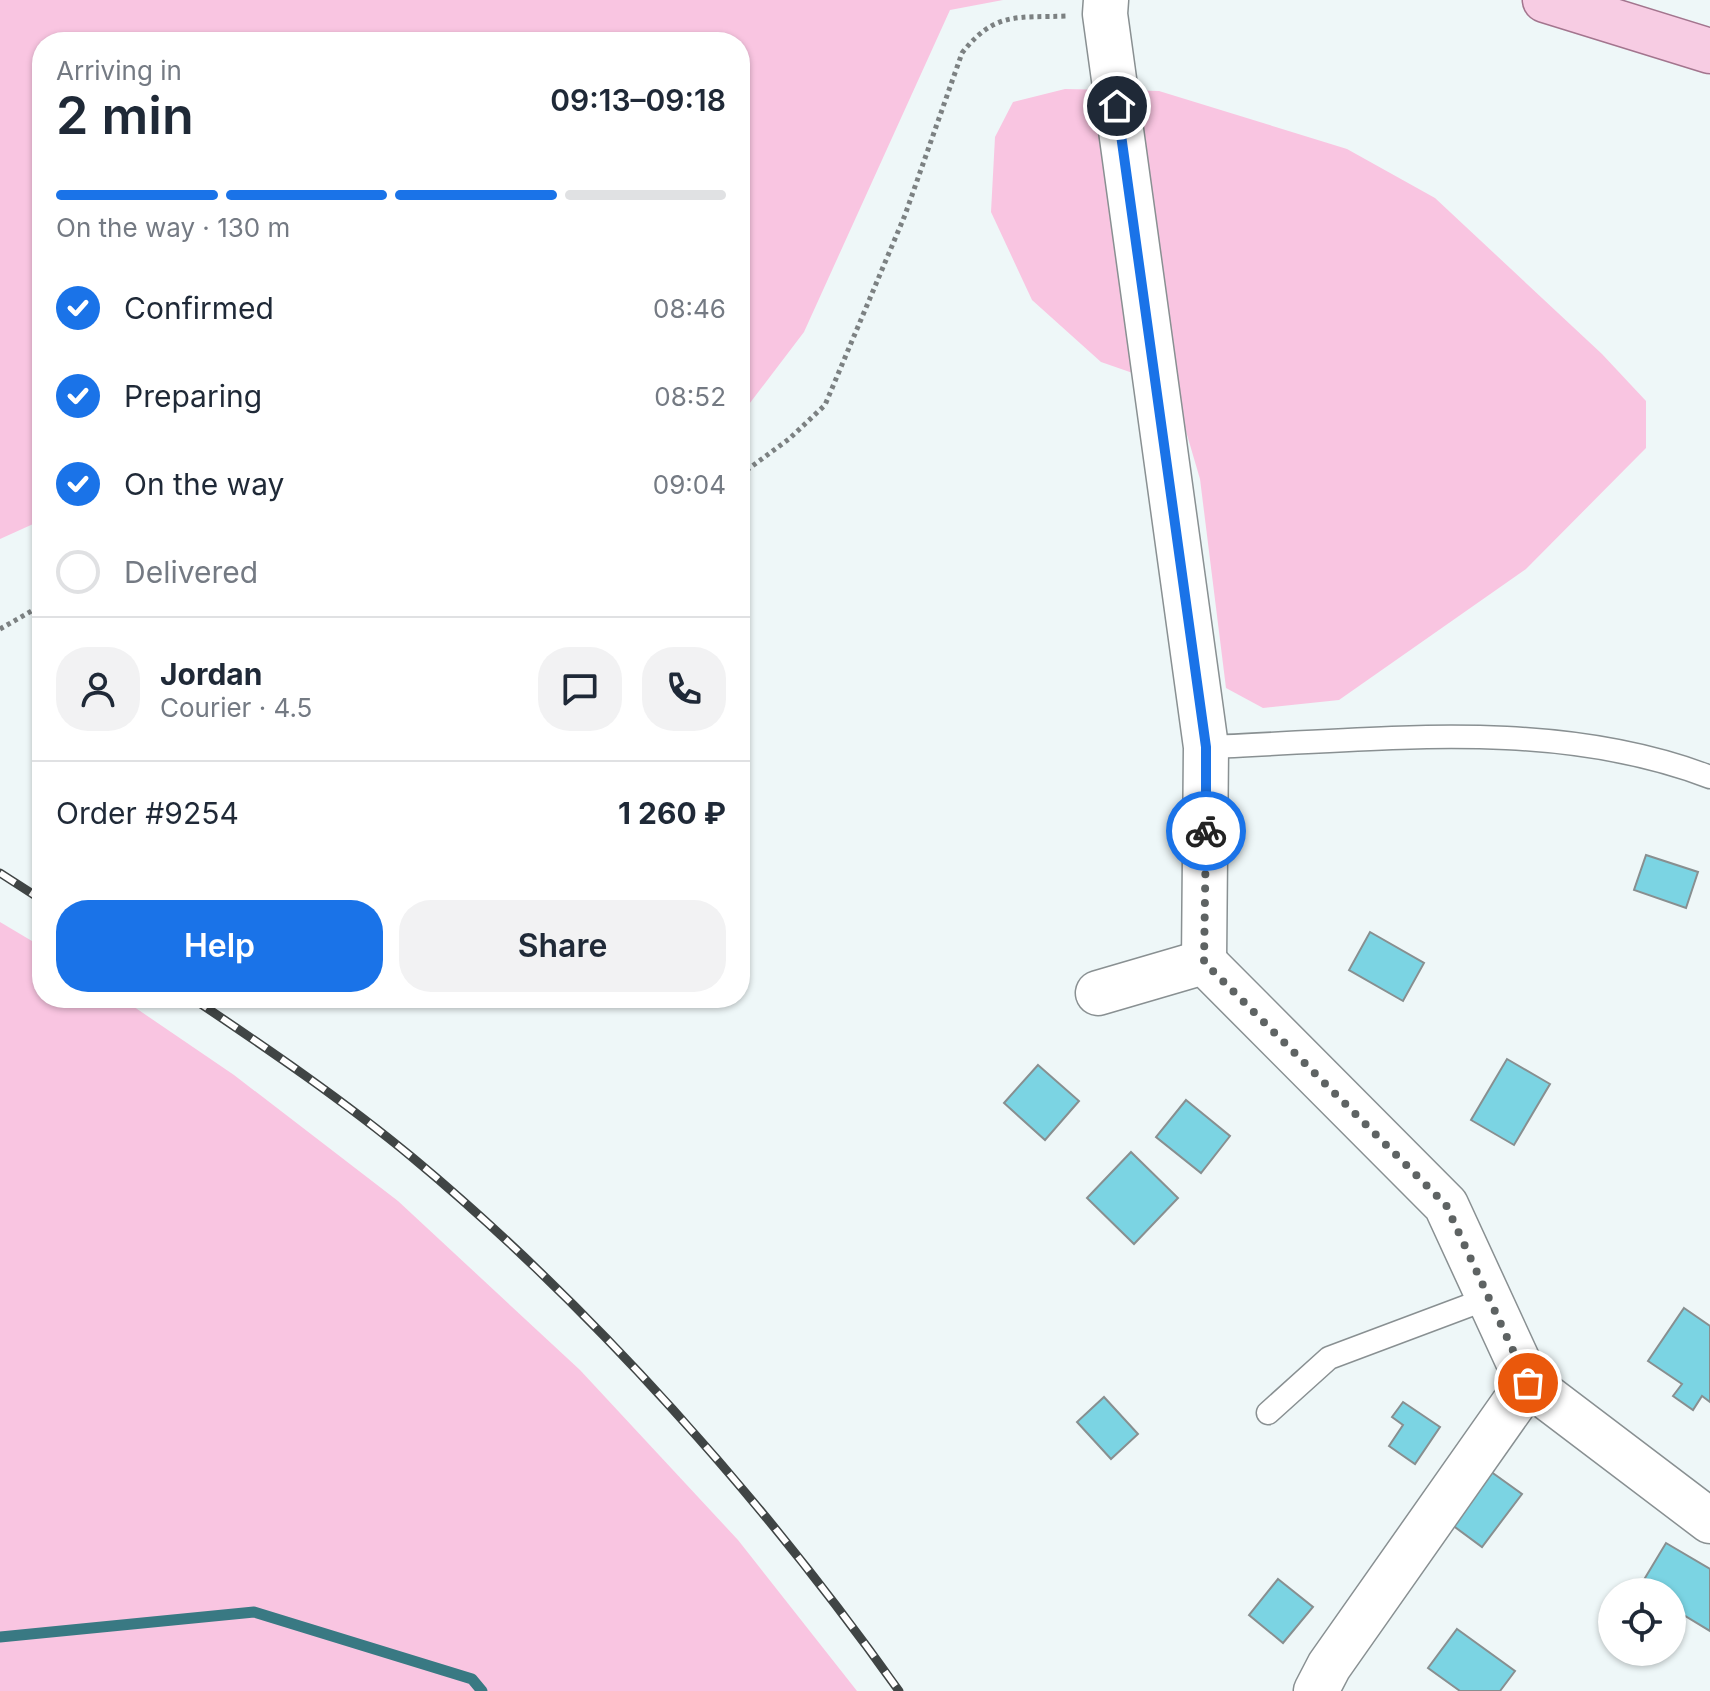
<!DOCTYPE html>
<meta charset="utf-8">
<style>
:root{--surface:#fff;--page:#f2f2f3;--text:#1f2937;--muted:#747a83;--line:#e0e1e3;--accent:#1a73e8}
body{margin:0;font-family:Inter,sans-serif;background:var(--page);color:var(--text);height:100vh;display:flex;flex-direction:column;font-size:30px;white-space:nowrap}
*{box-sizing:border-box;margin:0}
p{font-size:26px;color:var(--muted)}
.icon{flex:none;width:44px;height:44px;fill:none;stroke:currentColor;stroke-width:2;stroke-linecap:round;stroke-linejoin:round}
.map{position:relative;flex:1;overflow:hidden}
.panel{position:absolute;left:32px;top:32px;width:718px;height:976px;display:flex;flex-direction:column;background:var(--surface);border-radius:32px;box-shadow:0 2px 6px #0004}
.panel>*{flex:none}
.controls{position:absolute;left:1598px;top:1578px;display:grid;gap:16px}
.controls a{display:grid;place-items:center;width:88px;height:88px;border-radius:50%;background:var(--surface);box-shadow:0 2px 6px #0004;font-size:40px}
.pin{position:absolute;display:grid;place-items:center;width:68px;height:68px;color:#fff;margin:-34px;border:4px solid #fff;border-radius:50%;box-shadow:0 2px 8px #0007}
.courier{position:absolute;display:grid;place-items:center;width:80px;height:80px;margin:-40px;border:6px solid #1a73e8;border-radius:50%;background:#fff;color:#222;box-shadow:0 2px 10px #0007}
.overview em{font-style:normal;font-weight:600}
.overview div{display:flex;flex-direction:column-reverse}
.overview{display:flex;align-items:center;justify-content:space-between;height:136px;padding:0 24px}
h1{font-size:52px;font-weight:600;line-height:60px}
.bar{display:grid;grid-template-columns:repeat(4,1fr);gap:12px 8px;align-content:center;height:96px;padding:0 24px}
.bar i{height:10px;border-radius:6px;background:var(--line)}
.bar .current{background:var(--accent)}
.bar p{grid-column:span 4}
.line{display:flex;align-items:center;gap:20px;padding:0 24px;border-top:2px solid var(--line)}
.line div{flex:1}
.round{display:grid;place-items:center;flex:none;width:84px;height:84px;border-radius:32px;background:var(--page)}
ol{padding:0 24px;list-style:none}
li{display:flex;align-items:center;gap:24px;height:88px}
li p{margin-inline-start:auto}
li .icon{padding:8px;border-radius:50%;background:var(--accent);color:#fff;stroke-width:4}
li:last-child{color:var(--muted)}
li i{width:44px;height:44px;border:4px solid var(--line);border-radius:50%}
.button{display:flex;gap:16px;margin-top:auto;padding:16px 24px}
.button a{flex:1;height:92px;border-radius:32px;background:var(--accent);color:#fff;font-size:32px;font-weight:600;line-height:92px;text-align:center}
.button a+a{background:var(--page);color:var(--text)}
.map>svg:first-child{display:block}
</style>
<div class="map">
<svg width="1710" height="1691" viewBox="0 0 1710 1691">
<rect width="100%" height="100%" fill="#eef7f8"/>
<g fill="#f9c5e1">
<polygon points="0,0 1003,0 950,10 804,332 740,416 740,42 42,42 42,520 0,539"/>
<polygon points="1065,89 1159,91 1347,149 1435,198 1602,354 1646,401 1646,448 1526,569 1339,700 1263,708 1226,688 1200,479 1173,387 1101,362 1032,300 991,212 995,137 1013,102"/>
<polygon points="0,922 42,947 42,998 121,998 234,1075 398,1201 580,1370 738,1540 857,1691 0,1691"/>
</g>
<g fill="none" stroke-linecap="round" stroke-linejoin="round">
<polyline stroke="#397983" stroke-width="11" points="0,1637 254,1612 472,1679 482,1691"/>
</g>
<g fill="#7bd4e3" stroke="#888f90" stroke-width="2">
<polygon points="1646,855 1698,872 1686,908 1634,890"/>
<polygon points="1370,932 1424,963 1403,1001 1349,970"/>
<polygon points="1507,1059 1550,1084 1514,1145 1471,1120"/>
<polygon points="1038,1065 1079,1101 1045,1140 1004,1103"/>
<polygon points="1186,1100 1230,1136 1201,1173 1156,1137"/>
<polygon points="1131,1152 1178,1198 1134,1244 1087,1198"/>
<polygon points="1684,1308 1710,1326 1710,1402 1702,1396 1693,1410 1673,1396 1682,1384 1648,1361"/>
<polygon points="1104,1397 1138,1434 1111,1459 1077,1422"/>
<polygon points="1403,1402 1440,1427 1415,1464 1389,1446 1403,1425 1392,1417"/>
<polygon points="1483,1466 1522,1494 1482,1547 1444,1519"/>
<polygon points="1666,1543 1710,1569 1710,1631 1672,1608 1672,1592 1645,1592 1639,1588"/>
<polygon points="1278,1579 1313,1607 1283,1643 1249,1615"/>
<polygon points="1457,1629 1515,1671 1500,1691 1460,1691 1428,1668"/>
</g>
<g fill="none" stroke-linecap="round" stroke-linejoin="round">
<g stroke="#899092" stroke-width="25">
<g id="service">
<path d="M1206 747C1373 741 1551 716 1710 777"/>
<polyline points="1268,1413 1329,1358 1489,1298"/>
</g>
</g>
<g stroke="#899092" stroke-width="47">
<g id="minor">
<polyline points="1106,0 1105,14 1206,747 1204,962"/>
<polyline points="1098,993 1204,962 1446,1205 1528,1383 1710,1521"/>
<polyline points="1316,1691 1329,1666 1528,1383"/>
</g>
</g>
<g stroke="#a3758e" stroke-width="47">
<polyline id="primary" points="1545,0 1710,51"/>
</g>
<g stroke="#7c8182" stroke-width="5" stroke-dasharray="4 4" stroke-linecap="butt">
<path d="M740 475 789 439 825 405 905 215 962 53C995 11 1017 18 1067 16"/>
<polyline points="0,629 42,605"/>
</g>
<use href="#service" stroke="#fff" stroke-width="22"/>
<use href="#minor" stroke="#fff" stroke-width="44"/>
<use href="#primary" stroke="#f7cce3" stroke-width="44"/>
<g stroke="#404545" stroke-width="9">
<g id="rail">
<polyline points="0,873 42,900"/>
<path d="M192 998C268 1049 343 1100 413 1158 592 1307 765 1502 899 1691"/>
</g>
</g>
<use href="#rail" stroke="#fff" stroke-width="6" stroke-dasharray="18" stroke-linecap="butt"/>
</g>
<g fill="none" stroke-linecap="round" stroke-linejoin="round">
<polyline stroke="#5e6363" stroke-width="8" stroke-dasharray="0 14.4" points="1206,831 1204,962 1446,1205 1528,1383"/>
<polyline stroke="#1a73e8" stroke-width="10" points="1117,106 1206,747 1206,831"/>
</g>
</svg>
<div class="controls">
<a><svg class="icon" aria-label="locate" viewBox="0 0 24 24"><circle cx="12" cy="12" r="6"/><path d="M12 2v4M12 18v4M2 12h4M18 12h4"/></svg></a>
</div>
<div class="pin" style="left:1528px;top:1383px;background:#ea580c"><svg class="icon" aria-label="bag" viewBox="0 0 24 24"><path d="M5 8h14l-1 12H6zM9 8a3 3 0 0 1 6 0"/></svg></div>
<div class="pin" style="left:1117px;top:106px;background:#1f2937"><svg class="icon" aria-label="home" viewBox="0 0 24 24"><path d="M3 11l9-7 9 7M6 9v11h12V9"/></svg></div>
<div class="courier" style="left:1206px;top:831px"><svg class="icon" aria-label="bike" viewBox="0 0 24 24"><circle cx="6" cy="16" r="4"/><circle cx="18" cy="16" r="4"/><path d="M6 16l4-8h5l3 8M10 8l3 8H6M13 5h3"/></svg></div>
<section class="panel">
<div class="overview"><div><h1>2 min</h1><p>Arriving in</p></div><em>09:13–09:18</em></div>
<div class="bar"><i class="current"></i><i class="current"></i><i class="current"></i><i></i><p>On the way · 130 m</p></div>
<ol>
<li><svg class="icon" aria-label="check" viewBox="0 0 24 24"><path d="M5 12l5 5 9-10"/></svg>Confirmed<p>08:46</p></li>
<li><svg class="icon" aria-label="check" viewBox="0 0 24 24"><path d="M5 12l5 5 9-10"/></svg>Preparing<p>08:52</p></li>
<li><svg class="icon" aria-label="check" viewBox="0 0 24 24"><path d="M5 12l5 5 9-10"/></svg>On the way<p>09:04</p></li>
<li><i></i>Delivered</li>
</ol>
<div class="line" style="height:144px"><a class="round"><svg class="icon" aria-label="person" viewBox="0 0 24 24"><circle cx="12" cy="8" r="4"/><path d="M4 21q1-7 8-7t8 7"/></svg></a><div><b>Jordan</b><p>Courier · 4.5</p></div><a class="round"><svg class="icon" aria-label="chat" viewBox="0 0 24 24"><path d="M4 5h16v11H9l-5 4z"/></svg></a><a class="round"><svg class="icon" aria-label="phone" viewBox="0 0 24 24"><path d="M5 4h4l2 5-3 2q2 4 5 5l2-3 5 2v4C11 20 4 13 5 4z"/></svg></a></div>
<div class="line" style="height:104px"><div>Order #9254</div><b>1 260 ₽</b></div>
<div class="button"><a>Help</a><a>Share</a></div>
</section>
</div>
